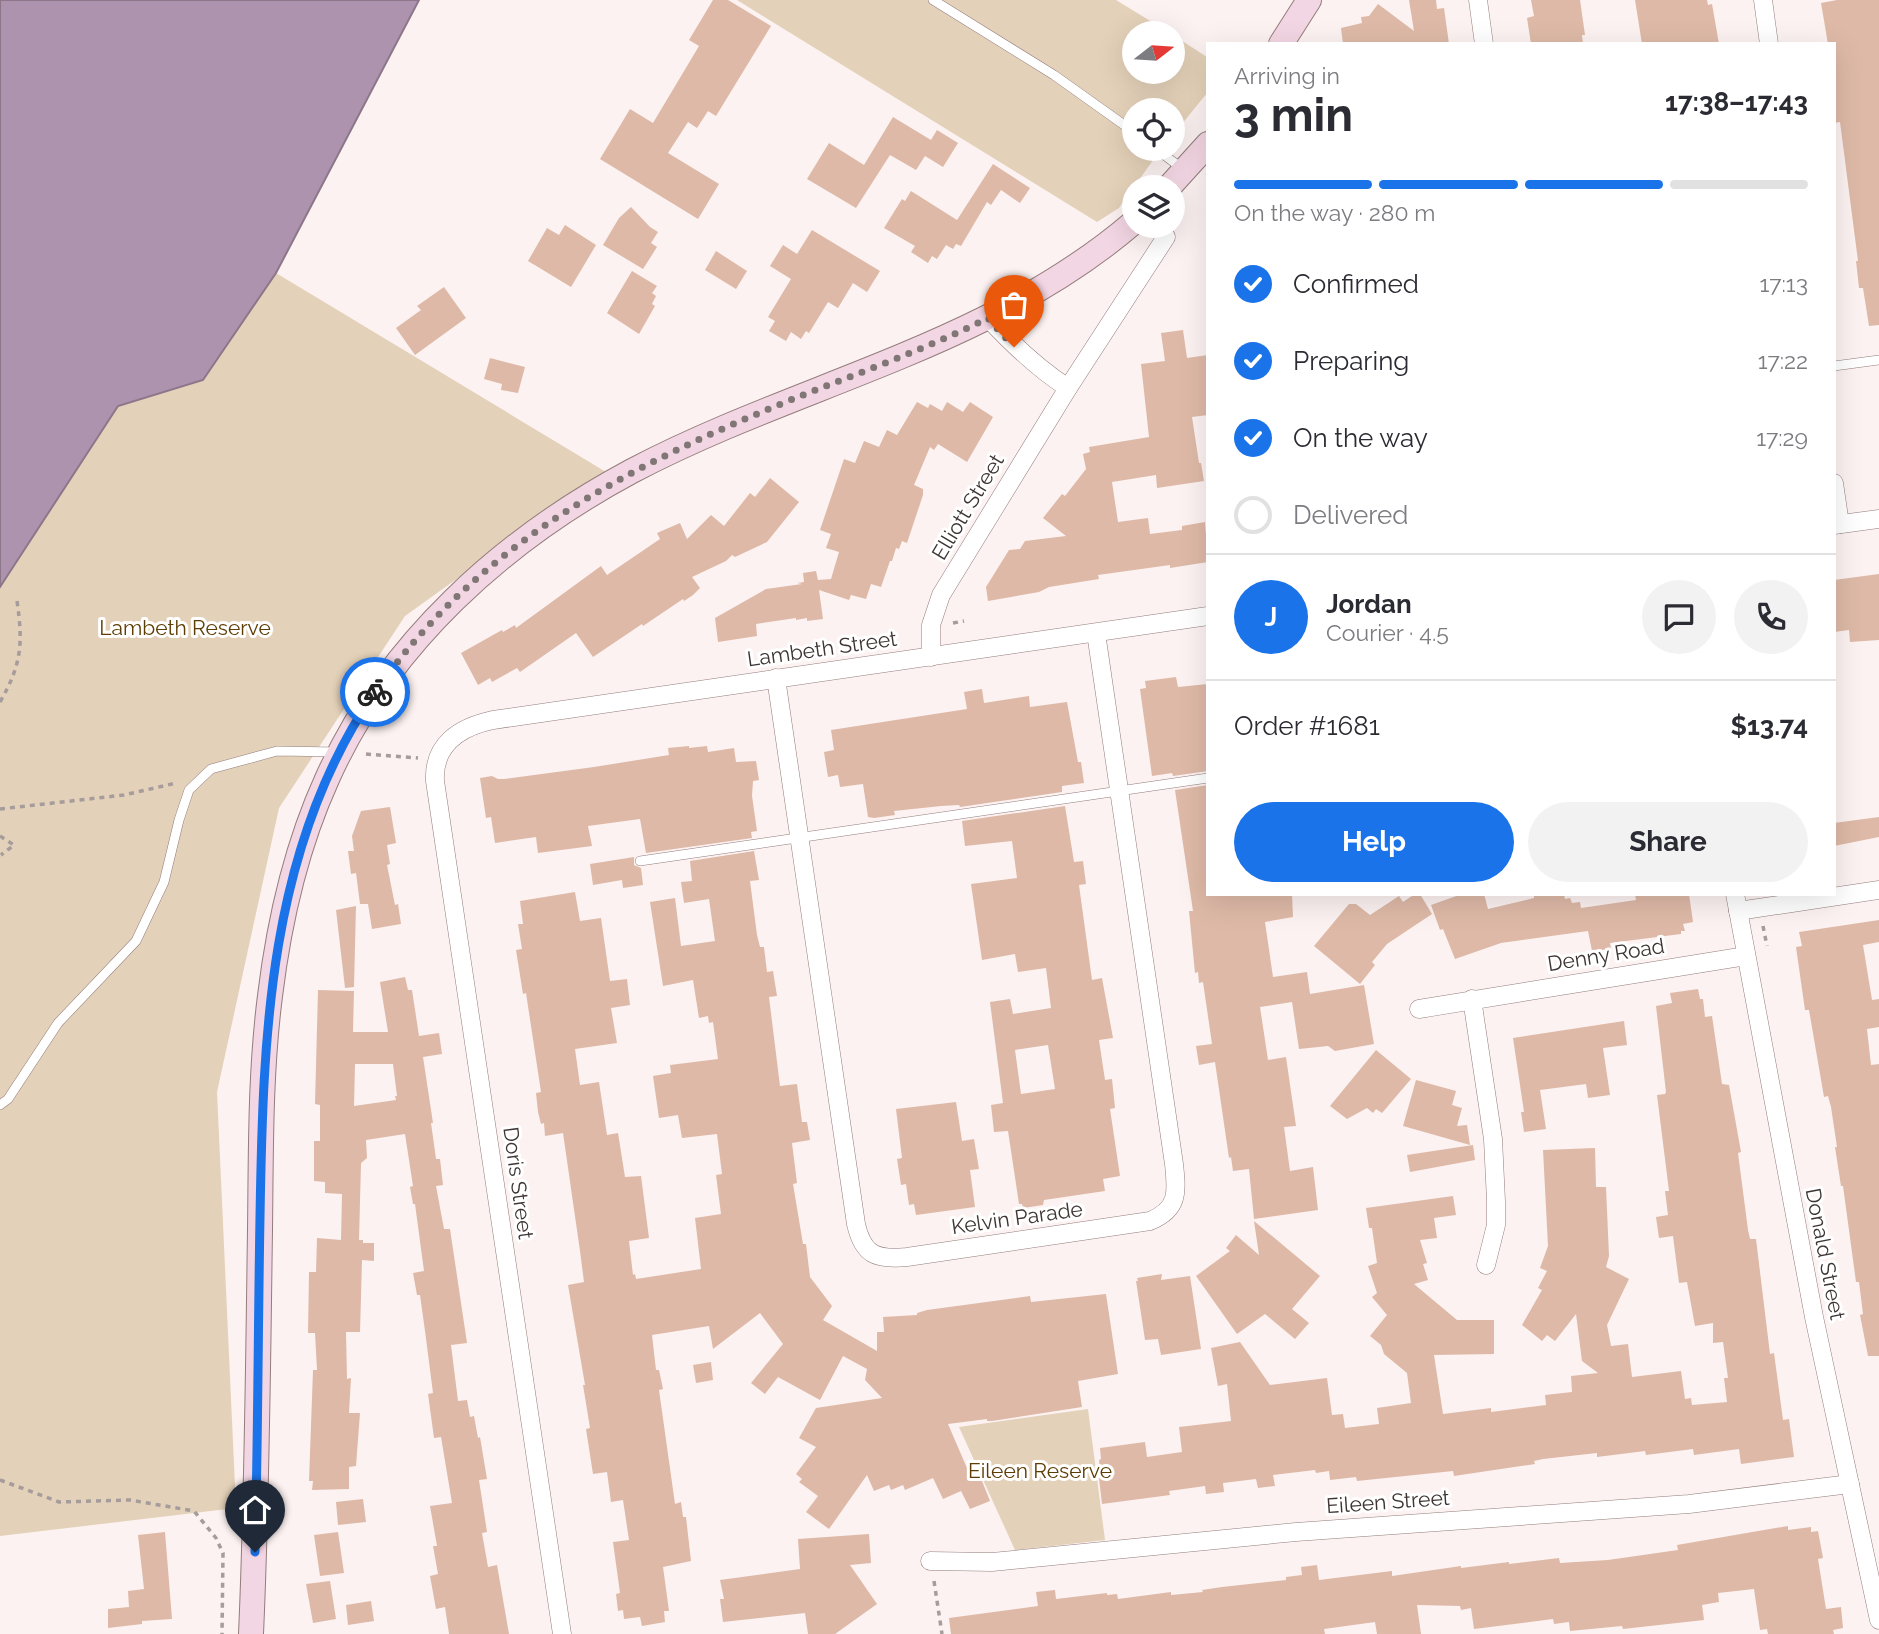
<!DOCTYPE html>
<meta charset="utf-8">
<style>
:root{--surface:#fff;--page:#f2f2f3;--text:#2b2b33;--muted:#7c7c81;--line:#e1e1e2;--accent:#1a73e8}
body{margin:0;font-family:Raleway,sans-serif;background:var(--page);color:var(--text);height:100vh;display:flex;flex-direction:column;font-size:26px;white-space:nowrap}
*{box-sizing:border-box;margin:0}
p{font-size:23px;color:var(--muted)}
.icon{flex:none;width:38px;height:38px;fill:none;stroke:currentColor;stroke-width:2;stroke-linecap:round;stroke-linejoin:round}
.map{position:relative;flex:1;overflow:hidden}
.details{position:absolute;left:1206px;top:42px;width:630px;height:854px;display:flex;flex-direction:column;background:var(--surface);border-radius:0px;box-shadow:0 7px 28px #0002}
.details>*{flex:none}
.needle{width:46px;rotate:73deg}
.controls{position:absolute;left:1122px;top:21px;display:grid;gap:14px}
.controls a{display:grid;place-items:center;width:63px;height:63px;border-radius:50%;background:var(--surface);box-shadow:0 7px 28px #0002;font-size:35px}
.pin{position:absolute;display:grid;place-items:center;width:60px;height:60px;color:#fff;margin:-72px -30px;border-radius:50% 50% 50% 0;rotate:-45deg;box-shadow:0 0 7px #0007}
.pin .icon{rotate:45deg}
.courier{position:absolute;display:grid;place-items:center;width:70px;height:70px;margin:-35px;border:5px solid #1a73e8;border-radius:50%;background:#fff;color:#222;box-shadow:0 2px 9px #0007}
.overview em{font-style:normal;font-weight:700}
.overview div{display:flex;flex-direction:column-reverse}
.overview{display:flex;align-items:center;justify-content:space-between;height:119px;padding:0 28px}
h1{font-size:46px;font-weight:700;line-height:52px}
.bar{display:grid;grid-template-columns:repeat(4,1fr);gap:10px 7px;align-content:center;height:84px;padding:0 28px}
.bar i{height:9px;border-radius:5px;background:var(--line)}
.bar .on{background:var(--accent)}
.bar p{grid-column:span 4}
.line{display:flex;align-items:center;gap:18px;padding:0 28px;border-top:2px solid var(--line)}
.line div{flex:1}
.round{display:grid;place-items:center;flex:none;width:74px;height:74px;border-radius:37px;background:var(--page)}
ol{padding:0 28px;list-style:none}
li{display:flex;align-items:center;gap:21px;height:77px}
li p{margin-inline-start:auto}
li .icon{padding:7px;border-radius:50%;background:var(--accent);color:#fff;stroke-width:4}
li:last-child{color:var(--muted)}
li i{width:38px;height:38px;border:4px solid var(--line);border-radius:50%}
.primary-button{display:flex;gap:14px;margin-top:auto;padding:14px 28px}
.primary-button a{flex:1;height:80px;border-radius:42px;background:var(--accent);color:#fff;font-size:28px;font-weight:700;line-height:80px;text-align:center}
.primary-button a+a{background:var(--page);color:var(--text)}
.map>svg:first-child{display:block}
</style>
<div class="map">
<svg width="1879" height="1634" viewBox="0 0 1879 1634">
<rect width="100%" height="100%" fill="#fcf2f1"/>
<g fill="#e4d1b9">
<polygon points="737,0 1116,0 1170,33 1134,33 1134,72 1172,72 1173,35 1207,57 1207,93 1173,135 1172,110 1134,110 1134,149 1161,149 1119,208 1097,222"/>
<polygon points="276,273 606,472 405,616 279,808 217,1092 236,1508 0,1536 0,587 118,406 150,396 265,277"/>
<polygon points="1088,1409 1105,1540 1015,1550 959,1427"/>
</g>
<polygon fill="#ae93ae" stroke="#8c7689" stroke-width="2" points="0,0 419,0 276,273 203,380 118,406 0,587"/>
<g fill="#deb9a7" fill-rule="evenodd">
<polygon points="713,0 728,0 771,26 716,116 708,111 697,128 688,122 668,153 719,184 698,219 600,159 630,109 653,123 699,46 689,40"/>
<polygon points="1409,0 1436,0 1437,9 1444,8 1449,44 1343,44 1341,28 1362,23 1361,17 1369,16 1378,4 1414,31"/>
<polygon points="1531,0 1580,0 1585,35 1582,35 1583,44 1531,44 1527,18 1534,16"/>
<polygon points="1635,0 1707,0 1708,5 1712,4 1719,44 1642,44"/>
<polygon points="1837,0 1879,0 1879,325 1869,326 1863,288 1859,288 1856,261 1858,261 1840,122 1834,123 1834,44 1828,44 1821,3"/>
<polygon points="893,117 931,140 937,130 958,143 943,167 925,156 916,170 890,155 856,208 807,179 829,143 864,165"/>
<polygon points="993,164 1030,188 1020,203 1001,190 991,205 987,202 961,246 956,244 953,249 946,245 937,259 932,256 928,263 911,252 915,246 884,228 902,199 905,201 911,191 957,220"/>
<polygon points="631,207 650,227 658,232 651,243 657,247 643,269 603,245 619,218"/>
<polygon points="565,225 596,245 571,287 528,261 547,228 559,235"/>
<polygon points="812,230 880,271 867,292 853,283 838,308 828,302 809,333 806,331 801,339 791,332 786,341 769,331 775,321 768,317 791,279 770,266 783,245 797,254"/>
<polygon points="716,251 747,271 736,289 705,270"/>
<polygon points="632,271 657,286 652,293 656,296 652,304 655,306 639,334 607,313"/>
<polygon points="444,287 466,318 415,355 396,328 421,310 417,306"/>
<polygon points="1183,330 1187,358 1208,355 1208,415 1192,417 1199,463 1201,463 1204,481 1157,488 1156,475 1112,482 1118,522 1148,518 1150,534 1182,530 1182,526 1205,522 1208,562 1170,568 1170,565 1098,575 1099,579 1049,587 1039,592 988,601 986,587 1009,550 1020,549 1025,541 1066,536 1043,518 1062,494 1065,496 1086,469 1083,454 1090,452 1089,447 1149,437 1141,364 1165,361 1161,333"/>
<polygon points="490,358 525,367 518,393 501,390 502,384 484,379"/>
<polygon points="917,402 928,408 930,404 942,411 947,402 963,412 970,402 993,417 967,462 938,444 934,450 930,447 914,485 923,489 923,495 907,543 902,541 899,549 896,548 892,561 890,561 881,587 871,584 866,599 851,595 849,600 819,590 823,619 807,621 807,618 796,620 796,618 756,624 757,636 718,642 715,618 766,589 802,584 797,583 804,582 803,573 816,571 818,580 831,579 839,552 826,548 831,534 820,530 844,459 855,463 864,441 879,447 887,430 897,435"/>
<polygon points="770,478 799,502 767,542 735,557 732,555 726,561 692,577 700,588 693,595 684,601 683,599 643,626 642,624 593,657 576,633 520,672 517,668 492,682 490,678 478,685 461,653 502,630 503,632 515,625 516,628 601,566 607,575 660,539 657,533 680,523 687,539 711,515 724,526 750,493 755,497"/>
<polygon points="1879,574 1879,640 1850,642 1849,630 1834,632 1834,580"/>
<polygon points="1176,677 1178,687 1208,684 1208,771 1173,776 1172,773 1152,776 1140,689 1146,688 1145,681"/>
<polygon points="982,689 984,703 1029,696 1030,707 1067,702 1078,762 1081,762 1084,783 1062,786 1062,792 960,807 959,805 941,806 894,811 895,815 874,818 868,817 863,784 840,787 838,775 828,777 824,752 834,750 831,730 967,709 964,692"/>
<polygon points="689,746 689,748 707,746 708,752 734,748 736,762 756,761 759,780 753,781 752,796 757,831 751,832 752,838 646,853 640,819 588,826 592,846 538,853 536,837 495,843 491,817 486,818 480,778 492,776 498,779 504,779 594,767 669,755 668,748"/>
<polygon points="1208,785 1208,894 1292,894 1293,917 1265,922 1273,977 1307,972 1310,994 1364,985 1374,1044 1335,1051 1328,1046 1299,1049 1292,1002 1260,1007 1268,1060 1286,1057 1296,1126 1284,1127 1290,1171 1313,1167 1318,1210 1254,1219 1249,1169 1233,1171 1231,1157 1229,1158 1215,1062 1199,1065 1196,1046 1212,1044 1203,982 1199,983 1198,972 1195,973 1189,911 1193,911 1175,790"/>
<path d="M1065 806 1074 862 1083 861 1086 884 1079 885 1092 980 1102 978 1113 1038 1099 1040 1105 1080 1112 1079 1115 1108 1110 1109 1120 1176 1103 1179 1105 1191 1044 1200 1043 1205 1023 1208 1022 1204H1019L1008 1131 994 1132 991 1105 1003 1103 990 1002 1010 999 1013 1014 1051 1008 1046 968 1018 972 1015 954 982 960 971 884 1017 878 1012 841 965 846 962 821ZM1048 1045 1055 1089 1021 1094 1015 1050Z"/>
<polygon points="390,807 396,843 387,845 390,864 387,865 395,905 398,904 401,924 372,929 368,904 360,904 356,873 351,874 348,851 354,851 352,836 361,811"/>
<polygon points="1879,817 1879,837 1834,846 1834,823"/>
<polygon points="754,851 759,880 750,881 757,935 760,947 764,947 767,972 773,971 777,996 769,997 780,1086 797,1084 802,1122 807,1122 810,1140 792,1143 797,1183 793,1184 803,1244 806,1244 810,1277 832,1306 823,1320 877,1351 877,1332 884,1332 883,1317 917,1315 917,1313 927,1310 1030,1296 1031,1302 1106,1294 1118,1374 1078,1381 1082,1407 992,1421 987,1421 987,1419 948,1424 970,1475 978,1471 990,1501 970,1509 961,1491 943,1499 933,1478 905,1490 903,1485 891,1490 889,1485 874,1491 867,1475 829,1529 806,1512 818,1496 799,1482 802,1479 796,1474 816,1447 799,1438 816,1408 882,1398 865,1380 867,1369 843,1356 820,1400 778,1377 765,1394 751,1383 783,1344 760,1313 713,1349 709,1326 652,1335 656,1370 659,1370 663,1389 659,1390 675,1504 681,1502 683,1517 686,1517 691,1561 663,1567 669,1611 664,1611 665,1622 642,1626 640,1617 624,1619 623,1610 618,1611 616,1594 620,1593 613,1542 629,1540 623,1500 611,1502 607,1472 593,1474 586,1429 590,1428 583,1385 585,1385 568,1285 584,1282 580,1251 563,1133 545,1136 544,1123 541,1124 538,1112 536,1093 541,1092 526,993 523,994 516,950 522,949 518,924 523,924 520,901 575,892 580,921 601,918 610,981 627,979 630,1005 611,1008 617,1043 575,1049 580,1085 599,1082 607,1135 618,1133 625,1177 641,1176 649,1238 629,1241 633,1275 635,1274 636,1279 701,1269 695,1218 721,1214 716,1175 722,1174 717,1134 682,1138 678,1115 659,1118 653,1076 671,1073 670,1065 718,1059 713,1022 709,1023 708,1016 699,1018 693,980 663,986 650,902 675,898 681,946 715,941 709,899 684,903 681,882 692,881 690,861"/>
<polygon points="634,857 634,865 641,868 643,885 623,888 622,880 593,885 590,864"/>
<polygon points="1415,894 1420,894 1432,914 1387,944 1372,962 1375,965 1360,984 1314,946 1349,904 1356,904 1370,915 1399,896 1403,902"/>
<polygon points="1462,894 1484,894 1488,909 1534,898 1534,894 1564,894 1565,899 1570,898 1572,903 1580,902 1581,908 1636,900 1635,894 1689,894 1693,922 1683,924 1685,931 1681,931 1681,934 1610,943 1611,949 1592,951 1588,931 1501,943 1455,959 1443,929 1440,930 1431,905"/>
<polygon points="356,906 354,987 345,988 336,910"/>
<polygon points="1879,920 1879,942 1863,945 1872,1000 1879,999 1879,1027 1867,1029 1871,1065 1879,1064 1879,1356 1868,1356 1860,1315 1863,1314 1859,1282 1856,1282 1843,1186 1841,1186 1835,1147 1837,1147 1831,1107 1828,1096 1824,1097 1809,1010 1805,1010 1796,947 1802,946 1799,932"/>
<path d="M405 977 408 990H412L419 1036 439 1033 442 1054 423 1057 433 1123H431L436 1159H440L443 1185 436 1186 444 1229H450L467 1343 451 1345 458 1401 467 1400 470 1417 474 1416 478 1438 480 1437 487 1479 479 1480 487 1532 482 1533 488 1567 497 1565 509 1634H449L445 1607 436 1609 430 1576 438 1574 433 1546H437L430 1506 452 1503 441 1437 434 1438 428 1394 433 1393 425 1331 420 1295H417L413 1273 424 1271 415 1204H413L410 1187 413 1186 405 1134 366 1140 367 1158 361 1163 359 1240H363V1243H374V1261L362 1260 360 1332H346L347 1379 351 1378 349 1413H360L356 1466 349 1467V1489L312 1490 313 1481H309L313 1370H317L315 1333H308L309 1272H316L317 1238 341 1240 342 1194 325 1193V1182L314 1181V1141H320V1105L315 1104 318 990 354 991 353 1032H388L380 982ZM355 1064H393L397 1096H395L396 1100 354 1106Z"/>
<polygon points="1698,989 1700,999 1703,999 1705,1017 1712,1016 1722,1084 1729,1085 1741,1152 1738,1153 1748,1230 1750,1239 1756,1239 1770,1354 1774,1353 1783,1420 1789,1419 1794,1457 1741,1464 1739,1449 1694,1455 1693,1449 1646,1455 1645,1451 1597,1457 1597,1453 1543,1459 1534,1461 1535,1464 1454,1476 1453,1471 1357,1481 1356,1477 1330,1480 1329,1471 1316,1473 1315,1470 1273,1475 1275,1486 1258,1488 1256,1479 1223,1483 1224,1492 1206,1494 1205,1486 1169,1491 1170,1495 1102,1504 1098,1470 1100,1470 1099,1460 1101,1459 1100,1448 1145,1442 1147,1457 1182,1452 1179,1427 1231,1421 1227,1384 1218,1386 1211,1348 1240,1342 1270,1385 1327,1378 1332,1415 1343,1414 1345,1428 1379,1424 1377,1408 1411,1403 1407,1373 1384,1354 1381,1345 1370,1336 1387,1315 1372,1297 1377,1293 1368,1266 1377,1263 1372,1228 1369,1228 1366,1208 1453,1196 1456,1215 1434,1218 1437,1238 1420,1240 1427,1263 1423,1264 1428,1280 1414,1284 1457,1320 1494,1320 1494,1354 1434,1355 1443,1414 1491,1408 1491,1412 1546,1405 1545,1395 1572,1392 1571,1376 1598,1373 1582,1361 1576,1314 1555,1341 1547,1335 1542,1341 1522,1325 1542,1290 1538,1288 1547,1271 1540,1268 1548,1246 1543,1150 1595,1148 1596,1187 1606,1187 1609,1256 1606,1267 1629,1279 1607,1325 1611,1346 1628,1344 1632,1377 1681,1371 1685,1399 1691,1398 1692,1405 1727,1402 1724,1378 1728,1378 1723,1342 1713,1343 1713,1323 1695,1326 1687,1282 1679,1283 1673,1236 1659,1238 1656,1217 1668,1215 1665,1191 1669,1191 1657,1095 1665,1094 1666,1092 1656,1006 1672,1003 1670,993"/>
<polygon points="1624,1021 1627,1045 1603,1048 1610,1095 1588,1098 1586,1084 1540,1090 1546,1129 1524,1132 1521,1112 1524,1112 1513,1038"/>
<polygon points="1376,1050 1411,1079 1382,1113 1376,1109 1373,1113 1367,1108 1347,1119 1330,1106"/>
<polygon points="1416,1080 1456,1091 1452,1105 1462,1108 1457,1126 1467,1125 1470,1145 1403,1126"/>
<polygon points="956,1102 962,1141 974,1139 979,1169 970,1170 975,1207 916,1215 914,1204 909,1205 906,1184 901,1185 897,1159 902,1158 896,1109"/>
<polygon points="1473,1145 1475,1160 1410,1172 1407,1155"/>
<polygon points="1254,1221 1320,1276 1292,1309 1309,1323 1295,1339 1265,1314 1237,1334 1196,1276 1230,1251 1226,1248 1236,1235 1259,1255"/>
<polygon points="1162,1274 1161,1280 1190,1276 1201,1349 1161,1355 1158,1339 1145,1340 1136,1281 1138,1281 1137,1278"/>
<polygon points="711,1362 713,1380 696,1383 693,1365"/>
<polygon points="363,1499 366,1522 338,1525 336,1502"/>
<polygon points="1788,1526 1788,1530 1811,1527 1811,1532 1818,1531 1823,1558 1818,1559 1826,1609 1841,1607 1843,1628 1833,1630 1834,1634 1768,1634 1767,1629 1760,1630 1754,1589 1718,1593 1719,1602 1702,1605 1704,1620 1623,1629 1622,1626 1570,1631 1569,1622 1554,1624 1553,1619 1474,1629 1471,1608 1461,1610 1460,1606 1417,1605 1421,1634 1377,1634 1375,1622 1324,1629 1325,1634 951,1634 949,1618 1038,1606 1036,1592 1055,1590 1056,1599 1107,1593 1107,1595 1117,1594 1118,1599 1171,1592 1171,1595 1203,1592 1202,1590 1222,1587 1286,1580 1286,1577 1302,1575 1301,1567 1317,1565 1319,1580 1392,1571 1392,1576 1461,1566 1461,1568 1509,1562 1509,1564 1559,1558 1560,1563 1608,1560 1678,1550 1677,1545"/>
<polygon points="165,1532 172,1619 142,1621 142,1624 108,1628 108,1609 129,1607 128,1591 144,1589 138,1535"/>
<polygon points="338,1532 344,1573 320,1576 314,1535"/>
<polygon points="869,1534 871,1563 850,1565 877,1604 835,1634 808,1634 805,1613 723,1622 720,1599 724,1599 720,1580 800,1569 798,1539"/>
<polygon points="330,1581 336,1619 313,1623 306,1584"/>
<polygon points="371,1601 374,1621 348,1625 346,1605"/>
</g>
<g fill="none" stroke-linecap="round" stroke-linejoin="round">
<g stroke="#937d7c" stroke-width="10">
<g id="service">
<polyline points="933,0 1054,75 1134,132"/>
<polyline points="1156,149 1183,169"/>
<polyline points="1834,366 1879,360"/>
<polyline points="640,861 1208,778"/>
<polyline points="0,1105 8,1099 58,1023 136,941 164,882 179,820 189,790 211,769 277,751 338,752"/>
</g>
</g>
<g stroke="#937d7c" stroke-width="19">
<g id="minor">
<polyline points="1478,0 1484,44"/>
<polyline points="1763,0 1769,44"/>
<path d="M988 318C1013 345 1037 368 1068 388"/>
<polyline points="1834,483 1840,524"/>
<polyline points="1834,525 1879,519"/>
<polyline points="931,657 931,625 941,595 1068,388 1166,237"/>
<path d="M776 678 856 1224C863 1255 876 1260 907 1257L1150 1221C1179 1209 1177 1192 1174 1164L1096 633"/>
<polyline points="1735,894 1814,1317 1879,1620"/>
<polyline points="1738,911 1879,890"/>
<polyline points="1472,999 1493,1139 1496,1201 1496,1225 1486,1265"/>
<polyline points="1419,1009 1746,956"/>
<polyline points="930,1561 992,1562 1296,1532 1689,1504 1850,1484"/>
<path d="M562 1634 435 781C433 744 460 727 493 720L1208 616"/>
</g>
</g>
<g stroke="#937d7c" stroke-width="26">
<g id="secondary">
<polyline points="1281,44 1309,0"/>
<polyline points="1169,187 1208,144"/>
<path d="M251 1634C257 1500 258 1365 260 1230 261 1152 260 1074 270 996 279 922 296 847 327 779 387 644 503 540 632 471 799 383 987 348 1134 222"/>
</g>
</g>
<g stroke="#a59c9b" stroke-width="3.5" stroke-dasharray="5 5" stroke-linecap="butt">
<polyline points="953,623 964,621"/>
<path d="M0 702C22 664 23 643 17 601"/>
<polyline points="366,754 418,758"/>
<polyline points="0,809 124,795 176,783"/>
<polyline points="0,836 14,845 1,855"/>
<polyline points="1763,926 1767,946"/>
<polyline points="0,1480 59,1502 130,1500 194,1511 216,1538 223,1553 222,1634"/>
<polyline points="934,1581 942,1634"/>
</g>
<use href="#service" stroke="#fff" stroke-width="9"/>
<use href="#minor" stroke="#fff" stroke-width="18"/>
<use href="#secondary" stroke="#f3d6e3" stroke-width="24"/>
</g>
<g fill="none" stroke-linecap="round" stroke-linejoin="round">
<path stroke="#807676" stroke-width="7" stroke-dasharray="0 12.6" d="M375 692C480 542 628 466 793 399 858 373 924 350 988 318L1014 347"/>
<path stroke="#1a73e8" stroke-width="9" d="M255 1552C258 1440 258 1329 260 1217 263 1036 268 847 375 692"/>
</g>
<g text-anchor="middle" stroke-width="6" stroke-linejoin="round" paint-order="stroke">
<g font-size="21" fill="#3d3433" stroke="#fff">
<text transform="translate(968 507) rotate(-59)" y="7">Elliott Street</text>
<text transform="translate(822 649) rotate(-8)" y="7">Lambeth Street</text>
<text transform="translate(1606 955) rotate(-9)" y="7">Denny Road</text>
<text transform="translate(518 1183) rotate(82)" y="7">Doris Street</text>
<text transform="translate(1017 1218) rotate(-8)" y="7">Kelvin Parade</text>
<text transform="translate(1825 1254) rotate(79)" y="7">Donald Street</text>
<text transform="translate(1388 1502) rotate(-4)" y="7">Eileen Street</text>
</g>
<g font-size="21" fill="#5e3d04" stroke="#fff">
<text x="185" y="635">Lambeth Reserve</text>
<text x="1040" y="1478">Eileen Reserve</text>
</g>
</g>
</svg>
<div class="controls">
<a><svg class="needle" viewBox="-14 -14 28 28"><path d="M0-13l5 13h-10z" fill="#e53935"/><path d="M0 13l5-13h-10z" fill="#7c7c81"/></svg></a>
<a><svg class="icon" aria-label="locate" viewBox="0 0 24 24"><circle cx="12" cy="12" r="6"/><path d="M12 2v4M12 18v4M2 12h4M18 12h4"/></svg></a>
<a><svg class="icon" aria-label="layers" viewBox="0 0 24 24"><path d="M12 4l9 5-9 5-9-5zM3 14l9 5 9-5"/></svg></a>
</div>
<div class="pin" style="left:1014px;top:347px;background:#ea580c"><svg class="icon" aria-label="bag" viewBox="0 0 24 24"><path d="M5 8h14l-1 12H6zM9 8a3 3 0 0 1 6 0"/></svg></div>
<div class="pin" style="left:255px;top:1552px;background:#1f2937"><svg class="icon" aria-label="home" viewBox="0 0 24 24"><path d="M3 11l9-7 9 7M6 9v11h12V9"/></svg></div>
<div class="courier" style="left:375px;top:692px"><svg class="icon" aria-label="bike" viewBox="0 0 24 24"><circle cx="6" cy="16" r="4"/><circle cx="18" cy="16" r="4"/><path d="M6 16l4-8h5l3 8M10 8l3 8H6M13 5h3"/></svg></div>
<section class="details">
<div class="overview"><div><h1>3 min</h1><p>Arriving in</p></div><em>17:38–17:43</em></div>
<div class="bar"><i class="on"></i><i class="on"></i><i class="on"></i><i></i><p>On the way · 280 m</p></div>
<ol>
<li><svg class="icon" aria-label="check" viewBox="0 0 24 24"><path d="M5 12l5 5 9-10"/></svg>Confirmed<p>17:13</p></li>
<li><svg class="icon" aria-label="check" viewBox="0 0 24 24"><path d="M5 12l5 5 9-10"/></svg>Preparing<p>17:22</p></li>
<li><svg class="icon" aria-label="check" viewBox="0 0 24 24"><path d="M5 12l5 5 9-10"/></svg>On the way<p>17:29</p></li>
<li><i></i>Delivered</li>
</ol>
<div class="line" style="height:126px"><b class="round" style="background:var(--accent);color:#fff">J</b><div><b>Jordan</b><p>Courier · 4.5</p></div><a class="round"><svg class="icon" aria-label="chat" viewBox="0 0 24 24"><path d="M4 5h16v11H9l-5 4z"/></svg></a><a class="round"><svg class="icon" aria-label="phone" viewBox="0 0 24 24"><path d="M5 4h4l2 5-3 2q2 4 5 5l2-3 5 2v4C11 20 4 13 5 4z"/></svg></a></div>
<div class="line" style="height:91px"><div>Order #1681</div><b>$13.74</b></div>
<div class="primary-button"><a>Help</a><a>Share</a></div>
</section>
</div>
